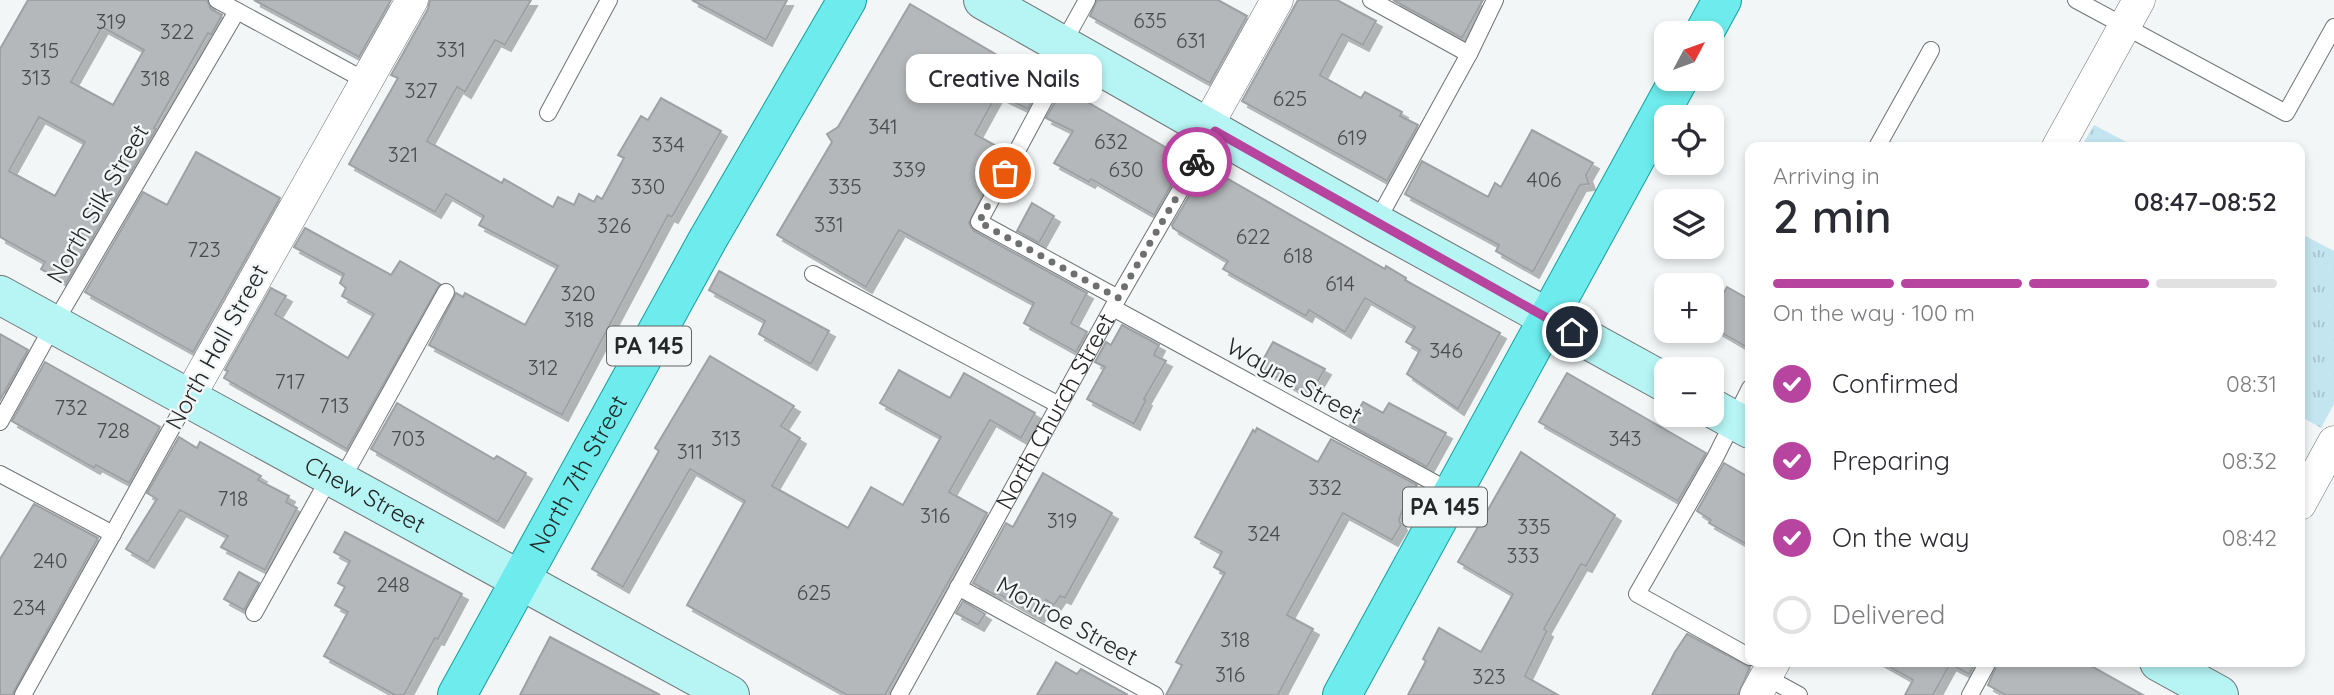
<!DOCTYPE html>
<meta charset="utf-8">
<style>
:root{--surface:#fff;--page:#f7f7f7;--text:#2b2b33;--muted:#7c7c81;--line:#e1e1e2;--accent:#b7449e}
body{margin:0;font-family:Quicksand,sans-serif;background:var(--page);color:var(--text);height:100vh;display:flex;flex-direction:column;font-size:26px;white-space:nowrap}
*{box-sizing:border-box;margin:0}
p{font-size:23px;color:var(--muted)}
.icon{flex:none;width:38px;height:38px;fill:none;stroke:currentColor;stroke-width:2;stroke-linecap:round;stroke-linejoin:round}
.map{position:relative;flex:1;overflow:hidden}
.details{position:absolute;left:1745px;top:142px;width:560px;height:525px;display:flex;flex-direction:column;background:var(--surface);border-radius:14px;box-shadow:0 4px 10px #0003}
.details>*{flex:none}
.needle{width:46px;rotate:49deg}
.tools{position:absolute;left:1654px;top:21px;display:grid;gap:14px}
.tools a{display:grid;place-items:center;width:70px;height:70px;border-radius:14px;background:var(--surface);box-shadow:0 4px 10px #0003;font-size:35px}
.pin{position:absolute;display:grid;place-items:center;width:60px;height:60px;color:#fff;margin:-30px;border:4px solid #fff;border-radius:50%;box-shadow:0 2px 7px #0007}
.courier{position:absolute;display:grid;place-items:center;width:70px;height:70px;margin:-35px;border:5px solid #b7449e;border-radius:50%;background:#fff;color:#222;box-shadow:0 2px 9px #0007}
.bubble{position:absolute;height:49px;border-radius:14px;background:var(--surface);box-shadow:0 4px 10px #0003;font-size:23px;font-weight:600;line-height:49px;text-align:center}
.summary em{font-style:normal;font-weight:600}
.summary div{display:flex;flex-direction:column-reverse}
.summary{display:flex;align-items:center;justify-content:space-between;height:119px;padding:0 28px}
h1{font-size:46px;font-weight:600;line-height:52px}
.bar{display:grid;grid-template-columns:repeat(4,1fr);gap:10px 7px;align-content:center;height:84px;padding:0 28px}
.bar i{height:9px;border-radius:5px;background:var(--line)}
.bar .selected{background:var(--accent)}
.bar p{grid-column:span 4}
ol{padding:0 28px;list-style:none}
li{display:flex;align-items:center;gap:21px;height:77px}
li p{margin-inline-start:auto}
li .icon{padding:7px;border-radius:50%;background:var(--accent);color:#fff;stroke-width:4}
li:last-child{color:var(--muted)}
li i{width:38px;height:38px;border:4px solid var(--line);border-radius:50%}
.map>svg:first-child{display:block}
</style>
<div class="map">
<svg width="2334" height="695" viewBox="0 0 2334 695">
<defs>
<pattern id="park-tufts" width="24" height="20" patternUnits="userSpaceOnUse" patternTransform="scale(1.75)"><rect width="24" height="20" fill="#c3e5ef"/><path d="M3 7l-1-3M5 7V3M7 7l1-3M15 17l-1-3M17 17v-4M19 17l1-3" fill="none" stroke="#a7c4cd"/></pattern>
<filter id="shadow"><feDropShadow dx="6" dy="6" stdDeviation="0" flood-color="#0004"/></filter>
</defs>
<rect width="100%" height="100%" fill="#f2f6f7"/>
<g fill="url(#park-tufts)">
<polygon points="2094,125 2136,147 2081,147"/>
<polygon points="2300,233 2334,251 2334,404 2321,428 2300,416"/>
</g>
<g fill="#b5b8ba" stroke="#9ea1a4" stroke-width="2" fill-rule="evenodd" filter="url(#shadow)">
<path d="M28 0H207L211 9 222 15 211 35 208 33 154 128 156 129 66 283 41 269 45 262 0 237V49ZM102 27 144 50 113 105 71 82ZM39 117 85 142 55 196 9 171Z"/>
<polygon points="254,0 391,0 359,57"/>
<polygon points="430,0 531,0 505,45 495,40 465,92 457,87 427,141 502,183 504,179 553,207 558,197 574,205 579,194 594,202 597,196 602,199 624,158 618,155 641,116 648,120 661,98 721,131 672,217 668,215 562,415 429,345 456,293 463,297 465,293 525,325 558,266 479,225 484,216 446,194 435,212 349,164 398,78 391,75 428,9"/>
<polygon points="692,0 787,0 766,40"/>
<polygon points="1097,0 1218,0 1247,16 1210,83 1090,16"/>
<polygon points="1298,0 1337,0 1376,21 1363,45 1342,34 1320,75 1361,98 1365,92 1402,112 1400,116 1418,125 1387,181 1242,101"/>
<polygon points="1393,0 1483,0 1462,38"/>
<polygon points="910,4 1016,66 1018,63 1045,77 1028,109 997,94 975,134 1005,151 969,223 974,231 1087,293 1071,323 1087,332 1076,352 1024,323 1034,303 899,230 866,287 777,235 832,142 827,134 838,127"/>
<polygon points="1063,88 1186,159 1154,215 1091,179 1089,182 1054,163 1073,131 1046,118"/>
<polygon points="1532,130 1593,163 1586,175 1589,184 1580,185 1533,272 1496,251 1499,245 1405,194 1422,161 1488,197 1495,183 1501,187"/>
<polygon points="196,152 280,198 193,352 85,292 143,192 167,205"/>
<polygon points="1205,169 1212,173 1214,171 1385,269 1386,266 1406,278 1405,280 1500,333 1458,409 1407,374 1420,350 1406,342 1415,327 1365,298 1345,332 1309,310 1306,316 1223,269 1228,261 1173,228 1172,225"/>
<polygon points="1032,203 1054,216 1039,243 1017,231"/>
<polygon points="305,228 391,275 400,261 440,284 347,449 224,378 228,371 225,370 271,288 286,296 275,314 348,358 374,314 342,296 346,288 340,283 344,274 294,247"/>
<polygon points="719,271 829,331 811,364 759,334 765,321 709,290"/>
<polygon points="1727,287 1750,300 1750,349 1712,327 1712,314"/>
<polygon points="1122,325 1159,345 1154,355 1166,361 1144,399 1146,400 1134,424 1087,399 1105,367 1095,362 1106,342 1111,345"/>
<polygon points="0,334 28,350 0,400"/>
<polygon points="1273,342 1325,369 1309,396 1259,367"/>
<polygon points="710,356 794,406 781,426 800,438 772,486 848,528 871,487 903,505 941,437 880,403 899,370 950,398 964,373 1035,413 1021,438 990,420 949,492 987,513 885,695 847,695 687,605 745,501 690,469 623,587 592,569 659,451 655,448"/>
<polygon points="45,362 160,427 129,483 96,465 94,468 12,421"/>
<polygon points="1567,373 1706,453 1678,501 1539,422"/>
<polygon points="1363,402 1383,413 1389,403 1446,433 1427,467 1350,425"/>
<polygon points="397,403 494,459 497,456 526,473 498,522 371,449"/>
<polygon points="1257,428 1318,462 1331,439 1417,485 1402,511 1399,520 1401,525 1392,540 1343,513 1287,615 1313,629 1278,695 1166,695 1182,665 1176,662 1225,573 1214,567 1222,552 1195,537 1253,430 1255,432"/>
<polygon points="179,437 197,448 200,442 261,476 258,480 289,496 286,502 297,508 265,570 221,547 228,536 180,510 148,562 126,549 157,499 147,493"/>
<polygon points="1521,452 1615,515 1586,566 1581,564 1544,629 1547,631 1525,676 1558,695 1408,695 1426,661 1423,659 1439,628 1481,652 1513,594 1458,562"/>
<polygon points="1724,463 1750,478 1750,546 1709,523 1711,520 1697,511"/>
<polygon points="1043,473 1112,513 1065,598 1060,596 1054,605 1046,600 1038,616 997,593 995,595 973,583 1006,523 1013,527"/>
<polygon points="34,504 98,538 12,695 0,695 0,559"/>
<polygon points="345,532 462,594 438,639 435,638 404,695 395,695 324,656 348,612 335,605 345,587 338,583 350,561 334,552"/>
<polygon points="239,572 259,583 244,610 224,599"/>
<polygon points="963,601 985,614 978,625 956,613"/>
<polygon points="1687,634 1750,667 1738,695 1652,695 1675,652"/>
<polygon points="550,637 660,695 520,695"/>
<polygon points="1056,662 1077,674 1081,669 1128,695 1037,695"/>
<polygon points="1881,662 1976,662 1969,674 1950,664 1933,695 1905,695 1913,680"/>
<polygon points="1998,662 2084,662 2143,695 2006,695 1988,685"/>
</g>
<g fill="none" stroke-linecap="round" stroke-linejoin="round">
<g stroke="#6f7374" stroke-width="18">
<g id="lane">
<polyline points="217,0 366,81"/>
<polyline points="1371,0 1469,54"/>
<polyline points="2076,0 2286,113 2334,27"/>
<polyline points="1062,45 1087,0"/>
<polyline points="1071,50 979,222 1118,298"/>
<polyline points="548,113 609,0"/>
<polyline points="1877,147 1931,50"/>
<polyline points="1376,223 1469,54 1495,0"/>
<polyline points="813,274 1059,405"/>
<polyline points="1113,308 1453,493"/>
<polyline points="1750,388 1715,458 1637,594 1750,657"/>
<polyline points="0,422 54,324 237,11"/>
<polyline points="0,474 113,534"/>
<polyline points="341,481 446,292"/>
<polyline points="958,587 1155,695"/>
<polyline points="254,613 331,475"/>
<polyline points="1766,677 1799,695"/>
<polyline points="23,695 189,397"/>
<path id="s1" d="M899 695 1118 298 1215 130"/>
<polyline points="1970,695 1988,662"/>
</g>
</g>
<g stroke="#6f7374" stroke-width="33">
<g id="street">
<polyline points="1207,126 1277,0"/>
<polyline points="2058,147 2139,0"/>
<polyline points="189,397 412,0"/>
<polyline points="2300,504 2334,442"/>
<polyline points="1756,695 1774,662"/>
</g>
</g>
<g stroke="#6f7374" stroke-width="40">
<g id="secondary">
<polyline points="983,0 1376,223 1666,383"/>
<path id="s2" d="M0 295 730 695"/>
<polyline points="1712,408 1750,429"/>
<polyline points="2159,662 2219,695"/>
</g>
</g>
<g stroke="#169e9f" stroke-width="40">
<g id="primary">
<polyline points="1704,33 1722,0"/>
<path id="s3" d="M457 695 708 239 847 0"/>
<polyline points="1342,695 1679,79"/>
</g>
</g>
<use href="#lane" stroke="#fff" stroke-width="16"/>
<use href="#street" stroke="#fff" stroke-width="32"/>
<use href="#secondary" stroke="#b7f5f5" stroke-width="38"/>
<use href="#primary" stroke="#6eebec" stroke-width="38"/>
</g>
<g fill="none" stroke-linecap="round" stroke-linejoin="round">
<polyline stroke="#6d6f70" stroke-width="7" stroke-dasharray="0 12.6" points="1005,173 979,222 1118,298 1197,162"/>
<polyline stroke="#b7449e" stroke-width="9" points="1197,162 1215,131 1572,332"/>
</g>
<g text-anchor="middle" stroke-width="5" stroke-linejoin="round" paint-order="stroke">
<g font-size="21" fill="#494b4c">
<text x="1150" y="28">635</text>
<text x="111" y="29">319</text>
<text x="177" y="39">322</text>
<text x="1191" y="48">631</text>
<text x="451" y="57">331</text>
<text x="44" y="58">315</text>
<text x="36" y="85">313</text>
<text x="155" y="86">318</text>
<text x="421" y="98">327</text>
<text x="1290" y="106">625</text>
<text x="883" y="134">341</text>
<text x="1352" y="145">619</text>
<text x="1111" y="149">632</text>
<text x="668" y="152">334</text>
<text x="403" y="162">321</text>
<text x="909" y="177">339</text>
<text x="1126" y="177">630</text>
<text x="1544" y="187">406</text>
<text x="648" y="194">330</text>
<text x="845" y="194">335</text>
<text x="829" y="232">331</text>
<text x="614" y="233">326</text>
<text x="1253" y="244">622</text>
<text x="204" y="257">723</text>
<text x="1298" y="263">618</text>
<text x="1340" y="291">614</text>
<text x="578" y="301">320</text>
<text x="579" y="327">318</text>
<text x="1446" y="358">346</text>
<text x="543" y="375">312</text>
<text x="290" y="389">717</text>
<text x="334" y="413">713</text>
<text x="71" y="415">732</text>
<text x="113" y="438">728</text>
<text x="408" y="446">703</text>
<text x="726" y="446">313</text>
<text x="1625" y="446">343</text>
<text x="690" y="459">311</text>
<text x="1325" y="495">332</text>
<text x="233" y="506">718</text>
<text x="935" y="523">316</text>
<text x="1062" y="528">319</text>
<text x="1534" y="534">335</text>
<text x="1264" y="541">324</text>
<text x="1523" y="563">333</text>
<text x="50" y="568">240</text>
<text x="393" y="592">248</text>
<text x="814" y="600">625</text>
<text x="29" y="615">234</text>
<text x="1235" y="647">318</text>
<text x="1230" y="682">316</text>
<text x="1489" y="684">323</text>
</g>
<g fill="#f2f6f7" stroke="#626565" stroke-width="2">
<rect x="607" y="326.5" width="84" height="39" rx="5"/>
<rect x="1403" y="487.5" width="84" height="39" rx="5"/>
</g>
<g font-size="23" font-weight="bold" fill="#252727">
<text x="649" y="354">PA 145</text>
<text x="1445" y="515">PA 145</text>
</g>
<g font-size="24" fill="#252727" stroke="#f2f6f7">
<text transform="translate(98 204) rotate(-60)" y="8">North Silk Street</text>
<text transform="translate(217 347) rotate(-61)" y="8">North Hall Street</text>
<text transform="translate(1294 381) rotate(29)" y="8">Wayne Street</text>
<text dy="8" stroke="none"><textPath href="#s1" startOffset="324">North Church Street</textPath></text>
<text dy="8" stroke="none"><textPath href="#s3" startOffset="252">North 7th Street</textPath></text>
<text dy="8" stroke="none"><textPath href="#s2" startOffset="416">Chew Street</textPath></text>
<text transform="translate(1067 621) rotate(29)" y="8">Monroe Street</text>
</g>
</g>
</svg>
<div class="tools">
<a><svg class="needle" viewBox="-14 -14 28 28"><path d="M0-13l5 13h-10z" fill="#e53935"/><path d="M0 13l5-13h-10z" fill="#7c7c81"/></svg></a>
<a><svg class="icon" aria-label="locate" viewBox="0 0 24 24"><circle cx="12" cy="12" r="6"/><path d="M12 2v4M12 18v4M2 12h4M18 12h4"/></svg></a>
<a><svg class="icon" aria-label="layers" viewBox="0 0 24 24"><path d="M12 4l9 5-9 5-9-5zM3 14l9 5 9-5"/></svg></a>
<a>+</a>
<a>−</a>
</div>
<div class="pin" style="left:1005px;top:173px;background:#ea580c"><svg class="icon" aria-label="bag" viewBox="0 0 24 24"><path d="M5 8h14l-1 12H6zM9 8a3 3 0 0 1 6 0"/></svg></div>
<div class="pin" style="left:1572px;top:332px;background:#1f2937"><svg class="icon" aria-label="home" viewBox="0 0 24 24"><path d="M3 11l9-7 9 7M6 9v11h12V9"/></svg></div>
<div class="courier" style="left:1197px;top:162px"><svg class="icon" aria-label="bike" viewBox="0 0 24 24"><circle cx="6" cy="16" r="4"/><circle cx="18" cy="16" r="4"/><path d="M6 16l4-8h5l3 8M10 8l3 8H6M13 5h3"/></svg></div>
<div class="bubble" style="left:906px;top:54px;width:196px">Creative Nails</div>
<section class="details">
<div class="summary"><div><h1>2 min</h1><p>Arriving in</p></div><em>08:47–08:52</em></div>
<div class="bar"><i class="selected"></i><i class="selected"></i><i class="selected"></i><i></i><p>On the way · 100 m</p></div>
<ol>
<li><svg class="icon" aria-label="check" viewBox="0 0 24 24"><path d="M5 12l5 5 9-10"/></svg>Confirmed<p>08:31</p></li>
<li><svg class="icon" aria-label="check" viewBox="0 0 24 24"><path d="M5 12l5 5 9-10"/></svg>Preparing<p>08:32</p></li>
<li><svg class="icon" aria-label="check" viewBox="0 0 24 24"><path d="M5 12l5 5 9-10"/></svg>On the way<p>08:42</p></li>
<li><i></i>Delivered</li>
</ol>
</section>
</div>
